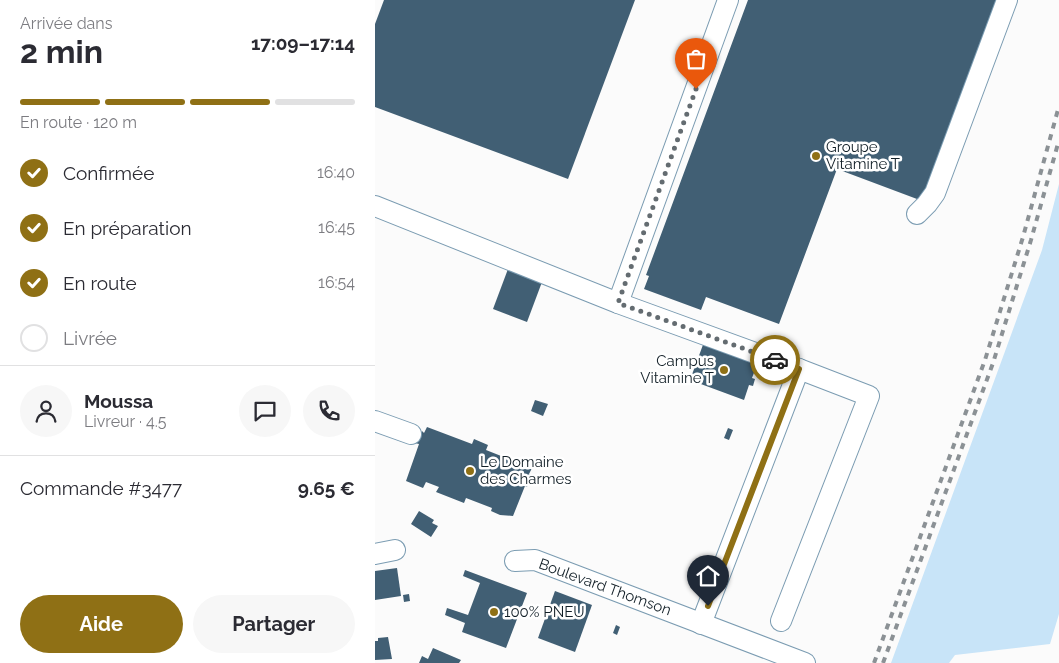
<!DOCTYPE html>
<html lang="fr">
<meta charset="utf-8">
<style>
:root{--surface:#fff;--page:#f7f7f7;--text:#2b2b33;--muted:#7c7c81;--line:#e1e1e2;--accent:#8f7015}
body{margin:0;font-family:Raleway,sans-serif;background:var(--page);color:var(--text);height:100vh;display:flex;flex-direction:column;font-size:19px;white-space:nowrap}
*{box-sizing:border-box;margin:0}
p{font-size:16px;color:var(--muted)}
.icon{flex:none;width:28px;height:28px;fill:none;stroke:currentColor;stroke-width:2;stroke-linecap:round;stroke-linejoin:round}
.map{position:relative;flex:1;overflow:hidden}
.sheet{display:flex;flex-direction:column;background:var(--surface);width:375px}
.sheet>*{flex:none}
.pin{position:absolute;display:grid;place-items:center;width:42px;height:42px;color:#fff;margin:-51px -21px;border-radius:50% 50% 50% 0;rotate:-45deg;box-shadow:0 0 5px #0007}
.pin .icon{rotate:45deg}
.courier{position:absolute;display:grid;place-items:center;width:50px;height:50px;margin:-25px;border:4px solid #8f7015;border-radius:50%;background:#fff;color:#222;box-shadow:0 1px 6px #0007}
.summary em{font-style:normal;font-weight:700}
.summary div{display:flex;flex-direction:column-reverse}
.summary{display:flex;align-items:center;justify-content:space-between;height:85px;padding:0 20px}
h1{font-size:32px;font-weight:700;line-height:38px}
.bar{display:grid;grid-template-columns:repeat(4,1fr);gap:8px 5px;align-content:center;height:60px;padding:0 20px}
.bar i{height:6px;border-radius:4px;background:var(--line)}
.bar .current{background:var(--accent)}
.bar p{grid-column:span 4}
.line{display:flex;align-items:center;gap:12px;padding:0 20px;border-top:1px solid var(--line)}
.line div{flex:1}
.round{display:grid;place-items:center;flex:none;width:52px;height:52px;border-radius:26px;background:var(--page)}
ol{padding:0 20px;list-style:none}
li{display:flex;align-items:center;gap:15px;height:55px}
li p{margin-inline-start:auto}
li .icon{padding:5px;border-radius:50%;background:var(--accent);color:#fff;stroke-width:4}
li:last-child{color:var(--muted)}
li i{width:28px;height:28px;border:2px solid var(--line);border-radius:50%}
.button{display:flex;gap:10px;margin-top:auto;padding:10px 20px}
.button a{flex:1;height:58px;border-radius:30px;background:var(--accent);color:#fff;font-size:20px;font-weight:700;line-height:58px;text-align:center}
.button a+a{background:var(--page);color:var(--text)}
main{display:flex;flex:1;min-height:0}
.map>svg:first-child{display:block}
</style>
<main>
<section class="sheet">
<div class="summary"><div><h1>2 min</h1><p>Arrivée dans</p></div><em>17:09–17:14</em></div>
<div class="bar"><i class="current"></i><i class="current"></i><i class="current"></i><i></i><p>En route · 120 m</p></div>
<ol>
<li><svg class="icon" aria-label="check" viewBox="0 0 24 24"><path d="M5 12l5 5 9-10"/></svg>Confirmée<p>16:40</p></li>
<li><svg class="icon" aria-label="check" viewBox="0 0 24 24"><path d="M5 12l5 5 9-10"/></svg>En préparation<p>16:45</p></li>
<li><svg class="icon" aria-label="check" viewBox="0 0 24 24"><path d="M5 12l5 5 9-10"/></svg>En route<p>16:54</p></li>
<li><i></i>Livrée</li>
</ol>
<div class="line" style="height:90px"><a class="round"><svg class="icon" aria-label="person" viewBox="0 0 24 24"><circle cx="12" cy="8" r="4"/><path d="M4 21q1-7 8-7t8 7"/></svg></a><div><b>Moussa</b><p>Livreur · 4.5</p></div><a class="round"><svg class="icon" aria-label="chat" viewBox="0 0 24 24"><path d="M4 5h16v11H9l-5 4z"/></svg></a><a class="round"><svg class="icon" aria-label="phone" viewBox="0 0 24 24"><path d="M5 4h4l2 5-3 2q2 4 5 5l2-3 5 2v4C11 20 4 13 5 4z"/></svg></a></div>
<div class="line" style="height:65px"><div>Commande #3477</div><b>9.65 €</b></div>
<div class="button"><a>Aide</a><a>Partager</a></div>
</section>
<div class="map">
<svg width="684" height="663" viewBox="0 0 684 663">
<rect width="100%" height="100%" fill="#fbfbfb"/>
<polygon fill="#c8e4f8" points="684,184 684,614 675,644 580,655 574,663 516,663 667,250"/>
<g fill="#415f74">
<polygon points="9,0 260,0 193,179 0,107 0,24"/>
<polygon points="373,0 625,0 550,202 462,169 404,324 331,297 326,310 269,289 274,276 271,275"/>
<polygon points="133,269 167,282 152,322 118,309"/>
<polygon points="329,342 383,362 377,378 380,379 378,386 374,385 369,400 315,380"/>
<polygon points="160,400 173,404 168,416 156,411"/>
<polygon points="52,427 97,444 99,439 113,445 111,450 157,468 154,474 157,475 154,482 152,487 150,486 138,516 125,515 116,511 117,508 91,498 89,503 61,492 64,487 51,482 48,488 31,481 44,444 40,443 47,431 49,433"/>
<polygon points="353,428 358,430 354,440 349,438"/>
<polygon points="44,511 59,520 57,523 63,526 56,537 36,524"/>
<polygon points="22,568 26,596 0,600 0,571"/>
<polygon points="90,570 152,593 131,648 87,632 90,623 70,615 72,608 93,615 105,583 88,576"/>
<polygon points="180,591 217,605 200,652 163,638"/>
<polygon points="34,594 35,601 29,602 28,595"/>
<polygon points="241,625 245,627 242,635 238,633"/>
<polygon points="13,637 17,659 0,660 0,641 3,641 3,638"/>
<polygon points="58,648 86,660 84,663 44,663 47,656 53,659"/>
</g>
<g fill="none" stroke-linecap="round" stroke-linejoin="round">
<g stroke="#7b9cb2" stroke-width="22">
<g id="minor">
<polyline points="0,206 243,303 424,369 326,624"/>
<polyline points="542,214 552,204 560,193 632,0"/>
<polyline points="243,303 353,0"/>
<polyline points="0,421 36,434"/>
<polyline points="0,554 20,550"/>
<polyline points="140,561 160,560 430,663"/>
<polyline points="406,621 494,396 424,369"/>
</g>
</g>
<use href="#minor" stroke="#fff" stroke-width="20"/>
<g stroke="#8b9195" stroke-width="4" stroke-dasharray="6 6" stroke-linecap="butt">
<polyline points="499,663 610,360 648,237 684,106"/>
<polyline points="508,663 618,363 656,240 684,140"/>
</g>
</g>
<g fill="none" stroke-linecap="round" stroke-linejoin="round">
<polyline stroke="#646c71" stroke-width="5" stroke-dasharray="0 9" points="321,89 243,303 400,360"/>
<polyline stroke="#8f7015" stroke-width="6" points="333,606 424,369 400,360"/>
</g>
<g fill="#8f7015" stroke="#fff" stroke-width="2">
<circle cx="441" cy="156" r="5"/>
<circle cx="349" cy="370" r="5"/>
<circle cx="95" cy="471" r="5"/>
<circle cx="119" cy="612" r="5"/>
</g>
<g text-anchor="middle" stroke-width="5" stroke-linejoin="round" paint-order="stroke">
<g font-size="15" fill="#121f27" stroke="#fff" text-anchor="start">
<text x="451" y="152">Groupe<tspan x="451" dy="17">Vitamine T</tspan></text>
<text x="339" y="366" text-anchor="end">Campus<tspan x="339" dy="17">Vitamine T</tspan></text>
<text x="105" y="467">Le Domaine<tspan x="105" dy="17">des Charmes</tspan></text>
<text x="129" y="617">100% PNEU</text>
</g>
<g font-size="15" fill="#121f27" stroke="#fff">
<text transform="translate(230 587) rotate(20)" y="5">Boulevard Thomson</text>
</g>
</g>
</svg>
<div class="pin" style="left:321px;top:89px;background:#ea580c"><svg class="icon" aria-label="bag" viewBox="0 0 24 24"><path d="M5 8h14l-1 12H6zM9 8a3 3 0 0 1 6 0"/></svg></div>
<div class="pin" style="left:333px;top:606px;background:#1f2937"><svg class="icon" aria-label="home" viewBox="0 0 24 24"><path d="M3 11l9-7 9 7M6 9v11h12V9"/></svg></div>
<div class="courier" style="left:400px;top:360px"><svg class="icon" aria-label="car" viewBox="0 0 24 24"><path d="M5 17H2v-5l4-1 3-4h7l3 4 3 1v5h-3M9 17h6M6 11h13"/><circle cx="7" cy="17" r="2"/><circle cx="17" cy="17" r="2"/></svg></div>
</div>
</main>
